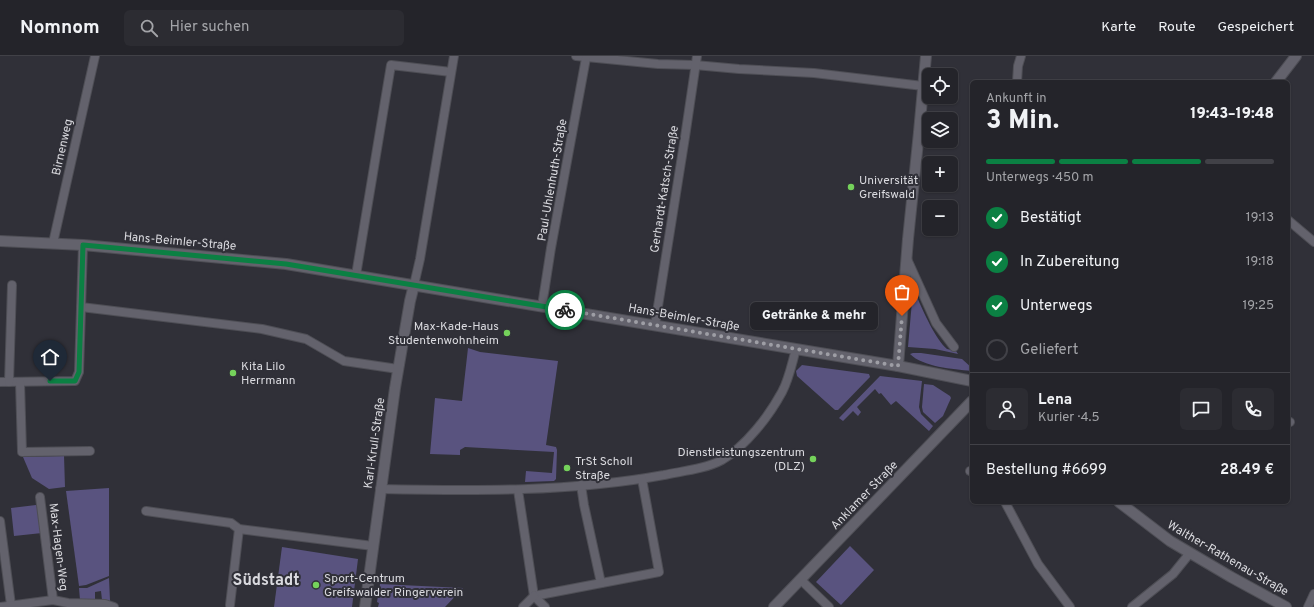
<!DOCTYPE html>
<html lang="de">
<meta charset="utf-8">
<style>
:root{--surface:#24242a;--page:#2c2c32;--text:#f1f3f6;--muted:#a3a4a8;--line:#414147;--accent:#0b8043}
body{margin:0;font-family:Overpass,sans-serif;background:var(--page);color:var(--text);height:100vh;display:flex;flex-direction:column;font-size:15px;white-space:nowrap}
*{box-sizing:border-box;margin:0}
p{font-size:13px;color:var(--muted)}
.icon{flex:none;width:22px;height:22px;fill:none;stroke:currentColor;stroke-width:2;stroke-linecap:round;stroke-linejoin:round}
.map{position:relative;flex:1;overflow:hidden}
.panel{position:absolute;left:970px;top:24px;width:320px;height:424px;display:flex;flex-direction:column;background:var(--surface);border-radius:6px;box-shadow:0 1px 3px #0004,0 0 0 1px var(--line)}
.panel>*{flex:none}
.buttons{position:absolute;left:922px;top:12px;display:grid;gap:8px}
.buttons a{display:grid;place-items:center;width:36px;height:36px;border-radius:6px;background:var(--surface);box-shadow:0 1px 3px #0004,0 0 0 1px var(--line);font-size:20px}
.pin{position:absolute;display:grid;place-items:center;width:34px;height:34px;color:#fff;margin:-41px -17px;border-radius:50% 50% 50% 0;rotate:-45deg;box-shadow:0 0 4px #0007}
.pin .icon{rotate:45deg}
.courier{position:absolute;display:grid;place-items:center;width:40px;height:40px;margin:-20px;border:3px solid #0b8043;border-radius:50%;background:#fff;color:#222;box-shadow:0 1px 5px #0007}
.bubble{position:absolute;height:28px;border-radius:6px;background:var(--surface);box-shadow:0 1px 3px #0004,0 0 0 1px var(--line);font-size:13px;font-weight:800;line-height:28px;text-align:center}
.overview em{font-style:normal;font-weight:800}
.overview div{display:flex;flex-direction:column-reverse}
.overview{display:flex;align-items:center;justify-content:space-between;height:68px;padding:0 16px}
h1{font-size:26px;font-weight:800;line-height:30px}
.bar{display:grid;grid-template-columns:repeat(4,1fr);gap:6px 4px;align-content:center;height:48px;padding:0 16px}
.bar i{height:5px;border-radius:3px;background:var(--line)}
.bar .on{background:var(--accent)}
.bar p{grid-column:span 4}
.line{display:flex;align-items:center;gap:10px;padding:0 16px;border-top:1px solid var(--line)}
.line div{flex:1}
.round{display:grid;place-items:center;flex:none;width:42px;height:42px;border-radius:6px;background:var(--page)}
ol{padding:0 16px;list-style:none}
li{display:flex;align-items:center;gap:12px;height:44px}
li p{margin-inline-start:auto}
li .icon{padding:4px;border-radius:50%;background:var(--accent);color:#fff;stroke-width:4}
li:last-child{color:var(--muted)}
li i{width:22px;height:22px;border:2px solid var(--line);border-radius:50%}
header{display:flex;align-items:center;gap:24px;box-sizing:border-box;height:56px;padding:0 20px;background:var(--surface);border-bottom:1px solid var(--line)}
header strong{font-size:19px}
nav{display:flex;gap:22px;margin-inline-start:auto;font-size:14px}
.search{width:280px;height:36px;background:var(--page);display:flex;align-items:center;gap:10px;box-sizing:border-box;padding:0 14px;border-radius:6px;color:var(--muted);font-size:15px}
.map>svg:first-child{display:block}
</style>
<header>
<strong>Nomnom</strong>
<div class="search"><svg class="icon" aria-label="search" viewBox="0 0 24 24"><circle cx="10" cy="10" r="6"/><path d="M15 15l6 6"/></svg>Hier suchen</div>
<nav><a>Karte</a><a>Route</a><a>Gespeichert</a></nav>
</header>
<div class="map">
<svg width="1314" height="551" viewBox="0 0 1314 551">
<rect width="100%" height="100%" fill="#303038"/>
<g fill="#59537f">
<path d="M913 241H917C923 255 936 284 947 293 950 294 953 294 956 295L958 298 935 293 908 291 912 245Z"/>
<polygon points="468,292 480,296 558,305 546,389 556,391 557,394 556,423 554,425 525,426 526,415 552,417 554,396 465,391 460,394 460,399 430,398 435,342 462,345"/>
<path d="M913 297H921L962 303 972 312 971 315C953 313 923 311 910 298Z"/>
<polygon points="802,309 869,318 870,321 838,354 835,354 797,320 796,315"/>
<polygon points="880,320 922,325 919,351 921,358 933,370 929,375 896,345 891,349 881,337 879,338 875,333 857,351 861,356 858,360 853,355 843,365 839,362"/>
<polygon points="924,328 933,329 950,340 951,342 943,360 935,367 923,356 922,351"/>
<polygon points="64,400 65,431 49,433 32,422 23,401"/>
<polygon points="109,432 109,520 86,529 79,530 66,435"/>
<polygon points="38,447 42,477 14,480 11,452 36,449 36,448"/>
<polygon points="850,490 874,514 841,549 816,526"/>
<polygon points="282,491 358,503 352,551 274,551"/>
<polygon points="109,522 110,545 102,544 101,535 95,536 95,544 80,544 79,532 87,532"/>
<polygon points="380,528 463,532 445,551 378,551 379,547 377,546"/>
</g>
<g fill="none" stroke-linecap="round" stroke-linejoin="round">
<g stroke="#4e4e55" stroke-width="10">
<g id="minor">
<polyline points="576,0 658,8 695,9 739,13 814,17 923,30"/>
<polyline points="1017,26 1018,10 1021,0"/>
<polyline points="1288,164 1314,186"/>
<polyline points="53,187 95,0"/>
<polyline points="907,203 936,267 954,291"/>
<polyline points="356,219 391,9 451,16"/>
<polyline points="414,229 420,203 454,0"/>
<polyline points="542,250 551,192 586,2"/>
<polyline points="81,251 262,273 306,283 344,305 398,313"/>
<polyline points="655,269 685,81 697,0"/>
<polyline points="0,326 75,325 79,316 83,189"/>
<polyline points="9,326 12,229"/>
<polyline points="20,326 22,396 90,395"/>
<polyline points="1288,365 1290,366"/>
<polyline points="970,415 972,416"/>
<polyline points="581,429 584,449 601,527"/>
<path d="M380 433C475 435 571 436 664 419 683 415 705 413 722 404 746 390 769 360 782 336 789 323 792 307 796 293"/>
<polyline points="518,434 534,540"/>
<polyline points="40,441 53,544"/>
<polyline points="1005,446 1038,508 1070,551"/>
<polyline points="146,455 231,467 239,473 373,490"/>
<polyline points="0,465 11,549"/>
<polyline points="801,524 829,551"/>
<polyline points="534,540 659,516 642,423"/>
<polyline points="534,540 545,551"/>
<polyline points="230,549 239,473"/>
<polyline points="0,551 53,544 68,547 105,548 114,551"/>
<polyline points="523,551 534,540"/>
<polyline points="1132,551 1173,518 1190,497"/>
<polyline points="1308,551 1314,538"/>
</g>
</g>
<g stroke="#4e4e55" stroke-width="12">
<g id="tertiary">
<polyline points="898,310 908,183 919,76 926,0"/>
<polyline points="1119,446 1170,485 1231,521 1286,551"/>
<polyline points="365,551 395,332 410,245 414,229"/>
</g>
</g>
<g stroke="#4e4e55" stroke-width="12">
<g id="secondary">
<polyline points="1276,26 1296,0"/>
<polyline points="0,185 83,189 286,208 898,310 972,325"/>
<polyline points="774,551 972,345"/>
</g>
</g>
<use href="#minor" stroke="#63626c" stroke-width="8"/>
<use href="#tertiary" stroke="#63626c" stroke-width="10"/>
<use href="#secondary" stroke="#63626c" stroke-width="10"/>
</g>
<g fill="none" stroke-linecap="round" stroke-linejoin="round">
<polyline stroke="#9e9ea5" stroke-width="4" stroke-dasharray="0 7.2" points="565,254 898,310 902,260"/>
<polyline stroke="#0b8043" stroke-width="5" points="50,325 75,325 79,316 83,189 286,208 565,254"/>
</g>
<g fill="#75d25b" stroke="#303038" stroke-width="1.5">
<circle cx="851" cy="131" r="4"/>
<circle cx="507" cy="277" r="4"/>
<circle cx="233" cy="317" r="4"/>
<circle cx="813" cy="403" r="4"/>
<circle cx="567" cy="412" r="4"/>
<circle cx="316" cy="529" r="4"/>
</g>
<g text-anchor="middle" stroke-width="4" stroke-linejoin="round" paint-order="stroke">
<g font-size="12" fill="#dadadf" stroke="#303038">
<text transform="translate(62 91) rotate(-77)" y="4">Birnenweg</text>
<text transform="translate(552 124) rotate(-80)" y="4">Paul-Uhlenhuth-Straße</text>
<text transform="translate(664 133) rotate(-81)" y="4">Gerhardt-Katsch-Straße</text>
<text transform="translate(180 185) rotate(5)" y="4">Hans-Beimler-Straße</text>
<text transform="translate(684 261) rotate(10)" y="4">Hans-Beimler-Straße</text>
<text transform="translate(374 387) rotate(-82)" y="4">Karl-Krull-Straße</text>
<text transform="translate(864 439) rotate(-46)" y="4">Anklamer Straße</text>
<text transform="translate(59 491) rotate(83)" y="4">Max-Hagen-Weg</text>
<text transform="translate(1228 502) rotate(30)" y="4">Walther-Rathenau-Straße</text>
</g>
<g font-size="12" fill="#dadadf" stroke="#303038" text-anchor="start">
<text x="859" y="128">Universität<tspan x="859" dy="14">Greifswald</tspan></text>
<text x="499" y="274" text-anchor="end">Max-Kade-Haus<tspan x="499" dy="14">Studentenwohnheim</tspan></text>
<text x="241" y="314">Kita Lilo<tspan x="241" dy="14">Herrmann</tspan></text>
<text x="805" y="400" text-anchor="end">Dienstleistungszentrum<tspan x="805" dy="14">(DLZ)</tspan></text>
<text x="575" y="409">TrSt Scholl<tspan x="575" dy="14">Straße</tspan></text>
<text x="324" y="526">Sport-Centrum<tspan x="324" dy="14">Greifswalder Ringerverein</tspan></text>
</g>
<g font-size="16" font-weight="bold" fill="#dadadf" stroke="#303038">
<text x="266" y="529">Südstadt</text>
</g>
</g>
</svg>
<div class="buttons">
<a><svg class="icon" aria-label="locate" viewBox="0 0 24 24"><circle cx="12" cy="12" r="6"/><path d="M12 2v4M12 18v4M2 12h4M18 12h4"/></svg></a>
<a><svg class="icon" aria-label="layers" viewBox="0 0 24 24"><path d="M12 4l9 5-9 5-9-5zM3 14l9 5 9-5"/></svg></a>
<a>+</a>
<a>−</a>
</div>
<div class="pin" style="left:902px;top:260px;background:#ea580c"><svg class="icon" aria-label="bag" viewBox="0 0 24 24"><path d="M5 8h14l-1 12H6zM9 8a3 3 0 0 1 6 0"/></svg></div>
<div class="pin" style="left:50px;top:325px;background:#1f2937"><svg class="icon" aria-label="home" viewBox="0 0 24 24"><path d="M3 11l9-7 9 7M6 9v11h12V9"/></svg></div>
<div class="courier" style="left:565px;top:254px"><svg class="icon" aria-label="bike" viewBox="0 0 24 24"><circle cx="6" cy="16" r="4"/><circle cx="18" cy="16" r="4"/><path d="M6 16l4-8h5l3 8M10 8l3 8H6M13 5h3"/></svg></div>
<div class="bubble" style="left:750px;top:246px;width:128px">Getränke &amp; mehr</div>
<section class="panel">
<div class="overview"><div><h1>3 Min.</h1><p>Ankunft in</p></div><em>19:43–19:48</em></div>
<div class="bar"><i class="on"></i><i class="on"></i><i class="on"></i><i></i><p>Unterwegs · 450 m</p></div>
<ol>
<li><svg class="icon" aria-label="check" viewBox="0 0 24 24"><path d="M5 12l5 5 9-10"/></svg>Bestätigt<p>19:13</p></li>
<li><svg class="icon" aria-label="check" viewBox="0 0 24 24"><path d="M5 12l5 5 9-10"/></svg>In Zubereitung<p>19:18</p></li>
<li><svg class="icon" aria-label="check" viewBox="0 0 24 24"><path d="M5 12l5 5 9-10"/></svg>Unterwegs<p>19:25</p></li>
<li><i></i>Geliefert</li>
</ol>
<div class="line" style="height:72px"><a class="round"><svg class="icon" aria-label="person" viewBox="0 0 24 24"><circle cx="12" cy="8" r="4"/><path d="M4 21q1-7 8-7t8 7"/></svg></a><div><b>Lena</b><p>Kurier · 4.5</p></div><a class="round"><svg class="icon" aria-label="chat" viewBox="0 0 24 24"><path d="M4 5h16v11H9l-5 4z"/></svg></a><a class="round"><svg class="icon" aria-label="phone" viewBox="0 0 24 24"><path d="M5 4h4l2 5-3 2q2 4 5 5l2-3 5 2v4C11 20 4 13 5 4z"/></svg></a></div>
<div class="line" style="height:52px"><div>Bestellung #6699</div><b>28.49 €</b></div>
</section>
</div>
